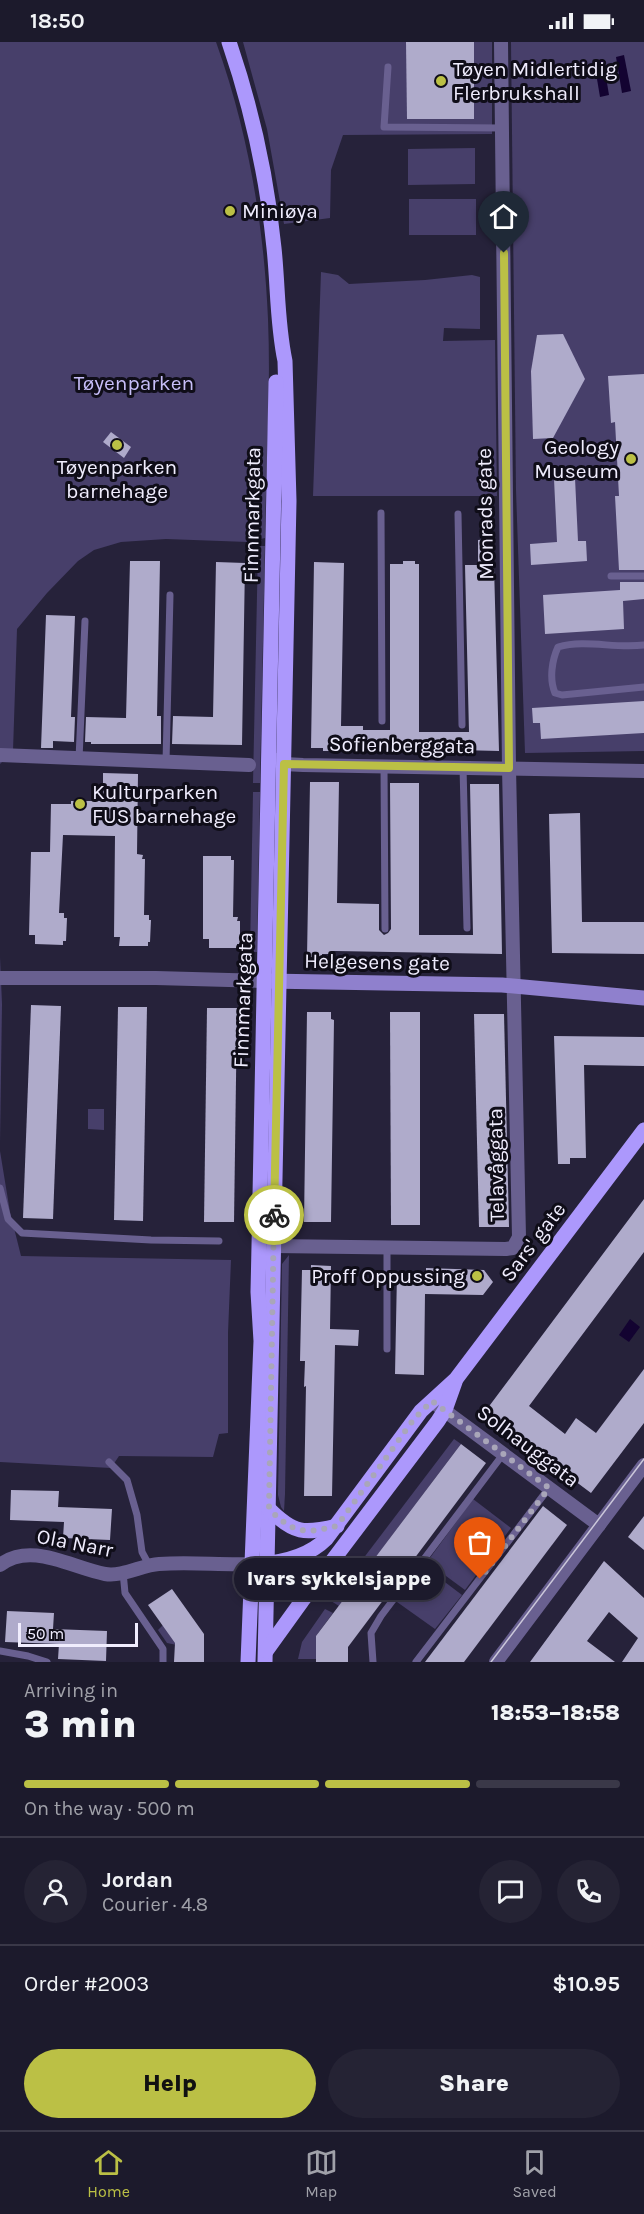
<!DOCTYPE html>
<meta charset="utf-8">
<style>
:root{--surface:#1c1a2c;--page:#252334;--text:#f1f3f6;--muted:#a0a1a9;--line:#3a3848;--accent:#bbc045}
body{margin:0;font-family:Karla,sans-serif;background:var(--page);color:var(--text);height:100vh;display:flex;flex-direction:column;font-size:22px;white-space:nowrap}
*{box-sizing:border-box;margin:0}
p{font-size:20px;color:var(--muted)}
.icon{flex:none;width:33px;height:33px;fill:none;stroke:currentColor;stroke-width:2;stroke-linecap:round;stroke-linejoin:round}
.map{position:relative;height:1620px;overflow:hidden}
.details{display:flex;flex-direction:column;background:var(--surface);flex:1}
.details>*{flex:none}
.scale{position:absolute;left:18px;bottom:15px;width:120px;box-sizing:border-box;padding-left:6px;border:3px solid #f0edfe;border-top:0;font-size:16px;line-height:21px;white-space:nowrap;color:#f0edfe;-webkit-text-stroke:4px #0f0d18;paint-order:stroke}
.pin{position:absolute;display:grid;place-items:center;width:51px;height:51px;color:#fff;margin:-62px -26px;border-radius:50% 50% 50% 0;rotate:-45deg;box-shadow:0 0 6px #0007}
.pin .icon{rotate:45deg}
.courier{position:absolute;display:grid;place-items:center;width:60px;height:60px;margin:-30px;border:4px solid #bbc045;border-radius:50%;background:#fff;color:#222;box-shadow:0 2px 8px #0007}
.bubble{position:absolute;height:42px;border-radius:21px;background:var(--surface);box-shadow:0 3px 9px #0003,0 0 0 2px var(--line);font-size:20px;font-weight:800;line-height:42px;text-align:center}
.headline em{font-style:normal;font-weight:800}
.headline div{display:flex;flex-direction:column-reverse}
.headline{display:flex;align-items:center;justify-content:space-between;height:102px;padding:0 24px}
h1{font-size:39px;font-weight:800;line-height:45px}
.bar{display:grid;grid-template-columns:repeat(4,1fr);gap:9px 6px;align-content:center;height:72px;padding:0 24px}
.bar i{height:8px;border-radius:4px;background:var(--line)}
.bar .selected{background:var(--accent)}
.bar p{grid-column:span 4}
.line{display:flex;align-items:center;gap:15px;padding:0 24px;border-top:2px solid var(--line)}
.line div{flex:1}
.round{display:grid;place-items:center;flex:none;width:63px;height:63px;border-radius:32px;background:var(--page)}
.button{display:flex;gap:12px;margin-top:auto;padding:12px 24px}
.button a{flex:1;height:69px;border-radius:36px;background:var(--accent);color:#111;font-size:24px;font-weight:800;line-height:69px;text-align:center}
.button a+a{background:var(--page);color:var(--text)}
.status{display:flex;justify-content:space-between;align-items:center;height:42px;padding:0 30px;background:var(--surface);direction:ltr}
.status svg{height:16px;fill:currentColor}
.dock{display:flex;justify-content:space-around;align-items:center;height:84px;border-top:2px solid var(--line);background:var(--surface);font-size:16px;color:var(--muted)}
.dock a{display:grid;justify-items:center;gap:3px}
.dock .selected{color:var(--accent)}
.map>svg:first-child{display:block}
</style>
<div class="status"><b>18:50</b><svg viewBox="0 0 49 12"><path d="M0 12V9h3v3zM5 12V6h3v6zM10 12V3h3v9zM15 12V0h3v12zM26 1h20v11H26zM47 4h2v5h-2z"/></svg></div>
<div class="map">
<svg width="644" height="1620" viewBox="0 0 644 1620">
<rect width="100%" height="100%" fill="#26223a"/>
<g fill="#473f6a">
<path d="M0 0H216C248 89 264 183 268 277 271 350 266 423 265 496L248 500 166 497 121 500 94 508 78 519 47 551 17 587 13 709 0 722Z"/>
<polygon points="243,0 492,0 492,92 343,93 331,128 330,176 284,182 267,87"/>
<polygon points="511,0 644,0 644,709 525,711 516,448"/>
<polygon points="475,106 475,142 408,143 408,107"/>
<rect x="409" y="157" width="67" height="36"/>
<polygon points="321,230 338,233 349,242 425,238 472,233 480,235 480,287 444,286 443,299 495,298 497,454 313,454"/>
<polygon points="259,504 265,504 260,741 253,741 258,506"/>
<polygon points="253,750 260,750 257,910 250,910"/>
<polygon points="0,915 2,962 0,1101"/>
<polygon points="88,1067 104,1067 104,1088 88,1087"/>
<polygon points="0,1109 10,1170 21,1214 231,1218 228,1291 228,1391 219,1392 213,1415 119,1414 111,1426 0,1420"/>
<polygon points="289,1213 285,1452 284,1469 281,1465 278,1453 282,1222"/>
<polygon points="454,1397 461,1402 339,1564 331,1559"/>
<polygon points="473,1457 511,1486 465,1548 427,1520"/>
<polygon points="425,1525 462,1553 435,1587 397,1560"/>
<polygon points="325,1567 333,1571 316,1594 316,1617 298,1617 302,1600"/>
<polygon points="163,1583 177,1603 167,1601 158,1588"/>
</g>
<g fill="#130331">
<polygon points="624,13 631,49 622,51 616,15"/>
<polygon points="603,17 609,53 600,55 594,19"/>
<polygon points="630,1277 640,1285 629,1300 619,1293"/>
</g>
<g fill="#afabcb">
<polygon points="406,0 474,0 474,77 407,77"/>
<polygon points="563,292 585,337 553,396 533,397 531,329 537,293"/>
<polygon points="644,332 644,528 619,528 615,454 619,454 615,380 611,381 608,334"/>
<polygon points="111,390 131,405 124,416 103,400"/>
<polygon points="575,436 578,499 586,499 587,519 531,523 530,502 557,500 554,437"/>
<polygon points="488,497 490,524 494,524 499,709 420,707 415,708 415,711 403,711 403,708 390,707 390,706 341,705 336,706 336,709 323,709 323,706 311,706 314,520 344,521 341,684 363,684 363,688 390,688 390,522 403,522 403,519 415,519 415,522 419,522 419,690 469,690 465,523 478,523 478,498"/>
<polygon points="130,519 160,519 157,674 161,674 161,702 91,702 91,700 85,700 86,675 126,676"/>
<polygon points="216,520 245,521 242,703 172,702 173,674 213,675"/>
<polygon points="620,540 644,540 644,557 623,559 624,587 545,592 543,553 620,548"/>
<polygon points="46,573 75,574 71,675 75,675 74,700 53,699 53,706 41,706"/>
<polygon points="644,659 644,691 541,697 540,681 533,681 532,666"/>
<polygon points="103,731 138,732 137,812 143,813 142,817 145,817 144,873 149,873 149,878 151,878 150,900 148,900 148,904 119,904 120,895 114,895 115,794 63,793 59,871 64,871 64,876 67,876 66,899 63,899 63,903 35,902 35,893 29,893 31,810 50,810 51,762 71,762 71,759 103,759"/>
<polygon points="310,740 339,740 337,861 379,862 379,888 384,893 388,891 391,887 390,741 419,741 419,893 473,893 470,742 499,742 502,912 336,909 331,909 331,912 322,912 322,915 307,915"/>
<polygon points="580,771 582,880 644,880 644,912 552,911 549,772"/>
<polygon points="203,814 231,814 231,818 234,818 233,875 238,875 237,879 240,879 240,902 237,902 237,906 209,906 209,897 203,897"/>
<polygon points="31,963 61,964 53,1177 23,1176"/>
<polygon points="118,965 147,965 143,1179 114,1178"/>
<polygon points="207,966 237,966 234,1180 204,1180"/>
<polygon points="307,970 331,970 331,977 334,978 331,1180 304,1180"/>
<polygon points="390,970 420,970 420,1183 391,1183"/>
<polygon points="474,972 504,972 509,1185 479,1185"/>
<polygon points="554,994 644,995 644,1024 584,1023 586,1116 570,1116 570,1122 558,1122"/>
<polygon points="644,1157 644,1210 529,1364 565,1392 576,1376 596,1391 644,1327 644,1381 591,1451 484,1371"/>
<polygon points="311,1223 331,1224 330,1287 359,1288 358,1304 335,1303 332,1454 304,1454 306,1344 304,1345 305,1319 300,1319 302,1228 311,1228"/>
<polygon points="426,1226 484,1228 493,1240 483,1253 425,1252 424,1333 395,1332 397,1231 426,1231"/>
<polygon points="461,1402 486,1421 348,1605 348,1620 316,1620 316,1594"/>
<polygon points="11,1448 59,1449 58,1465 112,1467 110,1498 63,1496 64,1480 10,1478"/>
<polygon points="543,1464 567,1483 464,1620 425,1620"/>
<polygon points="644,1474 644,1508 628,1495"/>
<polygon points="604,1519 644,1556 644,1620 622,1620 638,1596 609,1570 587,1599 615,1620 530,1620"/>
<polygon points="172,1547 204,1592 204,1620 174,1620 175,1601 148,1563"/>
<polygon points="7,1569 54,1571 53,1587 107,1589 106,1619 58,1617 59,1602 5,1600"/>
</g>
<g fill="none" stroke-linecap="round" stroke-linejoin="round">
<g stroke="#696090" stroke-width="7">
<polyline points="388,25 384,85 501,86"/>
<polyline points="381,471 382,679"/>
<polyline points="458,472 462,683"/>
<polyline points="611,534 644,534"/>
<path d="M644 603C615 607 586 597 558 605 552 618 549 637 555 651L562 653 644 645"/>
<polyline points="79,717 85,579"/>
<polyline points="166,720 170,553"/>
<polyline points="384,724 385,887"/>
<polyline points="463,725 467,886"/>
<polyline points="0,1146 8,1177 22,1191 151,1198 219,1199"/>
<polyline points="387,1307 387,1206"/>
<polyline points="109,1420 127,1438 137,1473 142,1510 149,1523"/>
<polyline points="123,1530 125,1551 163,1607 163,1620"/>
<polyline points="0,1609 28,1614 47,1620"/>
<polyline points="373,1620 371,1591 381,1574 504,1411"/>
<polyline points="416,1620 549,1446"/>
</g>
<g stroke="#696090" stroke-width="14">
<polyline points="0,713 249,723"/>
<polyline points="276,718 284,722 303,723 644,729"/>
<polyline points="0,936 156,936 265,939"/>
<polyline points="274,1204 506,1207 513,1206 519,1195 509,726 501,0"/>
<polyline points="437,1363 599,1483"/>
<path d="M0 1523C31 1499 72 1526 105 1532 123 1535 142 1523 159 1522 190 1520 221 1523 251 1522"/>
<polyline points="496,1620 644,1423"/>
</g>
<polyline stroke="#8f80cd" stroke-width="15" points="267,939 502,943 644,956"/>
<g stroke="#ac98fc" stroke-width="15">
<path d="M229 0C252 67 267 135 274 206 278 243 277 282 285 319L289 459 265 1620"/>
<path d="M269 1467C294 1492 304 1492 337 1484"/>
<path d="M260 1522C284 1520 309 1514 326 1497L421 1369 456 1337 644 1088"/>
<polyline points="266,1609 302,1559 438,1379 445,1368 455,1340"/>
<polyline points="248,1620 261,1299 258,1250 259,1204 276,340"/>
</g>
<polyline stroke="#cbc7da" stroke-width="1.5" points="491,1620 644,1417"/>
</g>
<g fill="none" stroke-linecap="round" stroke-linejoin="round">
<path stroke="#a9a6b9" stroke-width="6" stroke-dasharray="0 10.8" d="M274 1173 269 1467C294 1492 304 1492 337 1484L414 1377 432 1359 549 1446 480 1537"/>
<polyline stroke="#bbc045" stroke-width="8" points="274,1173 284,722 509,726 504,211"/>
</g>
<g fill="#bbc045" stroke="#0f0d18" stroke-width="2">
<circle cx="441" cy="39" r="6"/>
<circle cx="230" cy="169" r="6"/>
<circle cx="117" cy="403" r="6"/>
<circle cx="631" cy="417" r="6"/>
<circle cx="80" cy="762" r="6"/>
<circle cx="477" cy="1234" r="6"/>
</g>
<g text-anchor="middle" stroke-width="6" stroke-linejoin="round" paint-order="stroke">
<g font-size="21" fill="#f0edfe" stroke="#0f0d18" text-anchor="start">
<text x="453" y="34">Tøyen Midlertidig<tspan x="453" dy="24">Flerbrukshall</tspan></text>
<text x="242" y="176">Miniøya</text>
<text x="619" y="412" text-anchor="end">Geology<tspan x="619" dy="24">Museum</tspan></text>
<text x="117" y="432" text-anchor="middle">Tøyenparken<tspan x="117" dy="24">barnehage</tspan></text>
<text x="92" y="757">Kulturparken<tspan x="92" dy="24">FUS barnehage</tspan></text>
<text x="465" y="1241" text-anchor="end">Proff Oppussing</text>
</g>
<g font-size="21" fill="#c7bef9" stroke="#0f0d18">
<text x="134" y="348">Tøyenparken</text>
</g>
<g font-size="21" fill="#f0edfe" stroke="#0f0d18">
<text transform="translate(485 472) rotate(-91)" y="7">Monrads gate</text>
<text transform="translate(252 473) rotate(-89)" y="7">Finnmarkgata</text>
<text transform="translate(402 703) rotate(1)" y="7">Sofienberggata</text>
<text transform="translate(377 920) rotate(1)" y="7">Helgesens gate</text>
<text transform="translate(243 958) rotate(-88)" y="7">Finnmarkgata</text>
<text transform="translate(496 1123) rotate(-91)" y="7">Telavåggata</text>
<text transform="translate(533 1200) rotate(-53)" y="7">Sars' gate</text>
<text transform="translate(528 1404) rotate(37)" y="7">Solhauggata</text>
<text transform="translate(75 1501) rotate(11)" y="7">Ola Narr</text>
</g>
</g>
</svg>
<div class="scale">50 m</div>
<div class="pin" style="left:480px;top:1537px;background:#ea580c"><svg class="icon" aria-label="bag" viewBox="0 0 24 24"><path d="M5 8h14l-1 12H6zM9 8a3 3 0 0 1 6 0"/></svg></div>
<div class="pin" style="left:504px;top:211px;background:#1f2937"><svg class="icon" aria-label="home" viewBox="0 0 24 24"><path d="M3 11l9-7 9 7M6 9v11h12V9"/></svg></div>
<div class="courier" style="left:274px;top:1173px"><svg class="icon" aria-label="bike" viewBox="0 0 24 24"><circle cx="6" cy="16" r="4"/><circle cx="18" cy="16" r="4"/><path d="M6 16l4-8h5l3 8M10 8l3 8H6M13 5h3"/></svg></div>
<div class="bubble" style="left:234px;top:1516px;width:210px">Ivars sykkelsjappe</div>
</div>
<section class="details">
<div class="headline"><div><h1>3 min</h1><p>Arriving in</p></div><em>18:53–18:58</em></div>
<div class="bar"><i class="selected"></i><i class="selected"></i><i class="selected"></i><i></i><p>On the way · 500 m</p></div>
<div class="line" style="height:108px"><a class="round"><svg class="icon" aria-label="person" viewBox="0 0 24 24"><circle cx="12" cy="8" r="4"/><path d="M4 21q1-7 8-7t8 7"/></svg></a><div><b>Jordan</b><p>Courier · 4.8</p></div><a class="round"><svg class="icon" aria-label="chat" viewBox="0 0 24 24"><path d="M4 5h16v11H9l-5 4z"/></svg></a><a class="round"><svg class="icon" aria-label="phone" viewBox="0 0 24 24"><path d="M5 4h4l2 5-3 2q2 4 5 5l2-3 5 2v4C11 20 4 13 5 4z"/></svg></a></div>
<div class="line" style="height:78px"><div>Order #2003</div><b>$10.95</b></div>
<div class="button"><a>Help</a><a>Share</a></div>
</section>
<nav class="dock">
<a class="selected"><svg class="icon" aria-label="home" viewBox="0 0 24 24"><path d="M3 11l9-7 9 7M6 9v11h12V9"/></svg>Home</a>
<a><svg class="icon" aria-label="map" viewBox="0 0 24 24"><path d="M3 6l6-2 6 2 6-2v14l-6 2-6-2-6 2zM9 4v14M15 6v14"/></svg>Map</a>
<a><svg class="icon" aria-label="saved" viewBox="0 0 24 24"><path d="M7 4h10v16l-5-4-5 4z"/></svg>Saved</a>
</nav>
